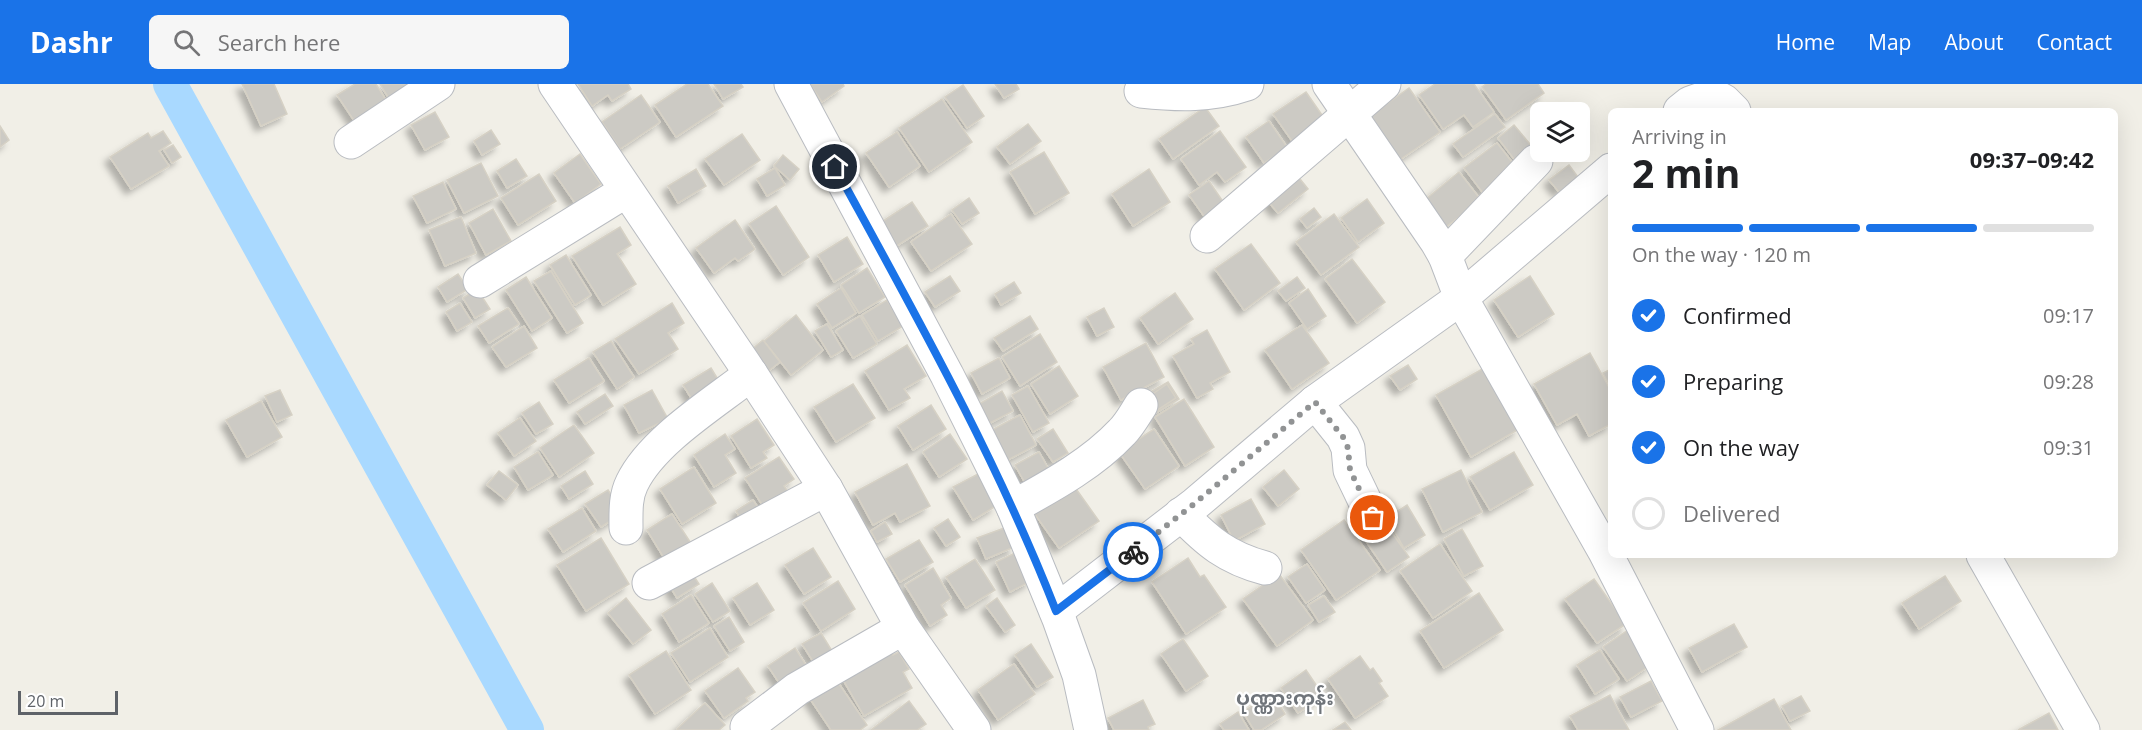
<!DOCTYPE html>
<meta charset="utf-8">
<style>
:root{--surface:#fff;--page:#f6f6f6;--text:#202124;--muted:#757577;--line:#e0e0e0;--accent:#1a73e8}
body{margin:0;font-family:"Open Sans","Noto Sans Myanmar",sans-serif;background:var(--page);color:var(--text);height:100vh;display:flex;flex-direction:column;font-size:22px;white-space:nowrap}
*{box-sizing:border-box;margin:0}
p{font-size:20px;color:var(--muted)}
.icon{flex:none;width:33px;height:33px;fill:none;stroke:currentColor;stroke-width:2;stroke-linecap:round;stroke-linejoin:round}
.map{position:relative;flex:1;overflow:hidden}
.drawer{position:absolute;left:1608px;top:24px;width:510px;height:450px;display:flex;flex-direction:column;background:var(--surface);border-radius:9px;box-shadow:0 6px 24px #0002}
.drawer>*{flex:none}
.buttons{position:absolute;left:1530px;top:18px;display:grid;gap:12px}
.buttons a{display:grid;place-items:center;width:60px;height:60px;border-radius:9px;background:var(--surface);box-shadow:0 6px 24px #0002;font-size:30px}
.scale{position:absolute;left:18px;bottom:15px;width:100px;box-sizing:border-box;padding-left:6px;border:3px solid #5e6268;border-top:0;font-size:16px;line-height:21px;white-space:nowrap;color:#5e6268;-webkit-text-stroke:4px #fff;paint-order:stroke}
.pin{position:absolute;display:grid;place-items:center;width:51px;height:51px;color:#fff;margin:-26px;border:3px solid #fff;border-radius:50%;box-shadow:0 2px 6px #0007}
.courier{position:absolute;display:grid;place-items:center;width:60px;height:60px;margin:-30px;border:4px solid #1a73e8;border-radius:50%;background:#fff;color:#222;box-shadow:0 2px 8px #0007}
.overview em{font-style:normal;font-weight:700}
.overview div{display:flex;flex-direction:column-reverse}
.overview{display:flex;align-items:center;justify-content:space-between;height:102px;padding:0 24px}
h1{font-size:39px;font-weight:700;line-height:45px}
.bar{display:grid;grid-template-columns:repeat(4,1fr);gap:9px 6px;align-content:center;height:72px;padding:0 24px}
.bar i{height:8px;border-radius:4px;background:var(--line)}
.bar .on{background:var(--accent)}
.bar p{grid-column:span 4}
ol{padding:0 24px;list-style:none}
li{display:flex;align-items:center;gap:18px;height:66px}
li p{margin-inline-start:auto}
li .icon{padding:6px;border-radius:50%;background:var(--accent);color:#fff;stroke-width:4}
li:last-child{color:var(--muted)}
li i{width:33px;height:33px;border:3px solid var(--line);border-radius:50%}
header{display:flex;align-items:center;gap:36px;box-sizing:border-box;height:84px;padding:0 30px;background:var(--accent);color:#fff}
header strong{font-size:28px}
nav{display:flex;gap:33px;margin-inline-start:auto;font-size:21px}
.search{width:420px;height:54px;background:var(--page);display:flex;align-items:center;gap:15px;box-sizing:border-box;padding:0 21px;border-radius:9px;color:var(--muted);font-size:22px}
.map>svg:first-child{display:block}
</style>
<header>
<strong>Dashr</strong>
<div class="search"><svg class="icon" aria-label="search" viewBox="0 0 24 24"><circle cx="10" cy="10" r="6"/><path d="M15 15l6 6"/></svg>Search here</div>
<nav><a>Home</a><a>Map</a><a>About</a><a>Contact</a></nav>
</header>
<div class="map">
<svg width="2142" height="646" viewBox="0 0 2142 646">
<defs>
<filter id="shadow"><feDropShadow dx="-5.5" dy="5.5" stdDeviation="3" flood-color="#0004"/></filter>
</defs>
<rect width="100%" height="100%" fill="#f1efe7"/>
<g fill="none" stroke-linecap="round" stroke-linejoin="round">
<polyline stroke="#a9d9ff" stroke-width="34" points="170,0 527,646"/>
</g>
<g fill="#cccac4" stroke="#d6d1c5" stroke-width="1.5" filter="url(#shadow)">
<polygon points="242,0 274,0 287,30 261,42"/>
<polygon points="355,0 376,0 391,24 359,44 337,11"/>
<polygon points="380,0 419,0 391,18"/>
<polygon points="578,0 628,0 631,5 612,17 608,11 592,22"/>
<polygon points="687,0 708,0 723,22 676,53 655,21"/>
<polygon points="714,0 741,0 743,3 723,15"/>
<polygon points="810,0 843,0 844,2 822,18"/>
<polygon points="995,0 1016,0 1019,5 1004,14"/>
<polygon points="1435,0 1474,0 1494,28 1473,43 1464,31 1443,45 1419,11"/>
<polygon points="1486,0 1538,0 1544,9 1506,36 1482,3"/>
<polygon points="963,1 984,32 967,44 945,13"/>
<polygon points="1409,4 1440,48 1395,79 1364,36"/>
<polygon points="1306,8 1329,41 1297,64 1273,30"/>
<polygon points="641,11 660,38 620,65 602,38"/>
<polygon points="942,15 972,58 929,88 899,44"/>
<polygon points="1205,23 1219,42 1173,75 1159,55"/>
<polygon points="435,28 449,53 425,66 411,41"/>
<polygon points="1495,30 1505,43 1463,73 1453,60"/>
<polygon points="1269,37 1287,63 1264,79 1246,53"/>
<polygon points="1028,40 1041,57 1010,80 997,63"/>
<polygon points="1514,41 1534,65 1517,79 1498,54"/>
<polygon points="0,42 9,56 0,63"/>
<polygon points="491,46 500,60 482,71 474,57"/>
<polygon points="163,47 171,59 159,67 169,82 131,105 110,73 148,49 151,54"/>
<polygon points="1220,47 1246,83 1225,98 1217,88 1199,101 1181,75"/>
<polygon points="897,48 920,82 889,103 866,69"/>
<polygon points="742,50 760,76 724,101 705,75"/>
<polygon points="1497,59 1516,83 1483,109 1464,84"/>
<polygon points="173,61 181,73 172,79 164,66"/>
<polygon points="1044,68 1069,109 1035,130 1010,88"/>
<polygon points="580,70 601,100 575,119 554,89"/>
<polygon points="783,71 799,85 790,96 774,82"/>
<polygon points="516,75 527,92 507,104 497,87"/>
<polygon points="481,79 498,112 464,129 447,96"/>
<polygon points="1569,81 1578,93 1559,108 1549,96"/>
<polygon points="775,84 785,101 767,112 757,95"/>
<polygon points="696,85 706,102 678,119 668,102"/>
<polygon points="1149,85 1170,118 1133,142 1112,110"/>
<polygon points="1459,88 1481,116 1442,146 1421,119"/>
<polygon points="539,90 556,117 518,141 501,114"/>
<polygon points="1296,90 1308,105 1278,129 1266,115"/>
<polygon points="1209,97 1230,128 1211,142 1189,111"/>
<polygon points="443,98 456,125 427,139 413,112"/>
<polygon points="969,114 979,129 962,140 952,126"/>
<polygon points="1367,115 1384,139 1358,158 1341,134"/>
<polygon points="912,118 928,142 895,163 880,139"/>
<polygon points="776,122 809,173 783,191 749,140"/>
<polygon points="1314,124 1321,133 1307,144 1300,135"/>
<polygon points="493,125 511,157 486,171 469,139"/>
<polygon points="951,130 972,160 931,187 911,158"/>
<polygon points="1334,130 1359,163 1321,191 1296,158"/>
<polygon points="461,133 476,169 445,182 429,146"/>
<polygon points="735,136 755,165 738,177 735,174 714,189 696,164"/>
<polygon points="620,143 631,161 617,170 636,200 603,221 572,172"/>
<polygon points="847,153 863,180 834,198 818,171"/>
<polygon points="1251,160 1280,199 1244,226 1215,185"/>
<polygon points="566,171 591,211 575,221 550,181"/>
<polygon points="1352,175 1385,218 1357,239 1325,195"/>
<polygon points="867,184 885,213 859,229 841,201"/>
<polygon points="551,187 583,239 567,249 534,197"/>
<polygon points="458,190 468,205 447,218 438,203"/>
<polygon points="950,192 960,207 935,223 925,208"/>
<polygon points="1530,192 1554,230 1518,253 1494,216"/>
<polygon points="526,193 552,234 532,247 506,206"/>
<polygon points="1297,193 1305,204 1286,217 1278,207"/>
<polygon points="1014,198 1021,209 1001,221 995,210"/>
<polygon points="841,204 856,229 832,244 817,220"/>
<polygon points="477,205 490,225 475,234 463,214"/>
<polygon points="1308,205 1326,232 1307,245 1289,219"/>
<polygon points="1175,209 1193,235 1158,260 1140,234"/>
<polygon points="887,216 903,242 878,257 862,231"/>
<polygon points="460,219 472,238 457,247 446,228"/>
<polygon points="672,219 684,239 668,249 678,265 639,290 615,255"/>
<polygon points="508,224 519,240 489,259 478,242"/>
<polygon points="1104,224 1114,243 1097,252 1087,233"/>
<polygon points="796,231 823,266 791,291 764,257"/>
<polygon points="860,232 877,260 853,274 836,247"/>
<polygon points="1030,232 1038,245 1003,267 994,254"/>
<polygon points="827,240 843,266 831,273 815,247"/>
<polygon points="1302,241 1329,279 1292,305 1265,266"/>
<polygon points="524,242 537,264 506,283 492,263"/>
<polygon points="1207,246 1230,288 1210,299 1213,305 1197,314 1173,272 1194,260 1191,255"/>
<polygon points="1040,250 1057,278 1020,302 1002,273"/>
<polygon points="763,256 780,278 763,291 746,270"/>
<polygon points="611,257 634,293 617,305 593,268"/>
<polygon points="1146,259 1164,293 1121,316 1103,283"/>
<polygon points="907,261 926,292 904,305 910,314 889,326 865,287"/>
<polygon points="1590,269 1611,307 1611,340 1589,352 1577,330 1557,341 1534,300"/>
<polygon points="589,274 604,297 569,319 554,296"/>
<polygon points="999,274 1010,294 982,310 971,289"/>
<polygon points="1408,281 1417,295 1400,306 1390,292"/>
<polygon points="1059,282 1078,312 1050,330 1031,300"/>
<polygon points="711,284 725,307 698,325 683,301"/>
<polygon points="1484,284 1519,345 1471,373 1436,311"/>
<polygon points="1611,285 1611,304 1603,289"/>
<polygon points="1168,298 1179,315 1156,329 1145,311"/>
<polygon points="853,300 875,334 836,358 814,323"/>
<polygon points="1167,300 1176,314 1156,327 1147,314"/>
<polygon points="1028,302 1049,339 1033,348 1012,311"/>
<polygon points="280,306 292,331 277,338 265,312"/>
<polygon points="652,306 668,335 639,349 624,321"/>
<polygon points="1002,307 1013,327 990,339 979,320"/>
<polygon points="605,310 613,322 585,340 577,328"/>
<polygon points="1184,315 1214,363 1185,382 1155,333"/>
<polygon points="261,317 282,353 247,373 226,336"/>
<polygon points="539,318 553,340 536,350 522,329"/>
<polygon points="931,321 946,345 913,366 898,342"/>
<polygon points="1020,331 1036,361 1006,377 990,347"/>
<polygon points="520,334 536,357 514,372 498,349"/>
<polygon points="757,335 774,361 763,368 767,374 751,384 731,352"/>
<polygon points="574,341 594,369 559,393 540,364"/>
<polygon points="1053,345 1068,369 1053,378 1037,355"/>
<polygon points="1154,345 1179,382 1145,405 1119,368"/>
<polygon points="725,350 735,365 725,371 736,389 714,403 694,371"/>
<polygon points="950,350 967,375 939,393 923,368"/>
<polygon points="538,368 553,391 528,406 514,383"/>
<polygon points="1039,368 1053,393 1029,406 1015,381"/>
<polygon points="1514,368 1533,401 1490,426 1470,393"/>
<polygon points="779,373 794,395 784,402 793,415 768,430 745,394"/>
<polygon points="907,380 930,422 900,438 895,429 873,441 855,408"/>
<polygon points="694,383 716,419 682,440 660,405"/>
<polygon points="1284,386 1299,405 1278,422 1263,403"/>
<polygon points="1461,386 1482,428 1443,448 1422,405"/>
<polygon points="499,387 518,401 506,416 487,401"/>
<polygon points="585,387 593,400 569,415 561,402"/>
<polygon points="978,390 996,422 973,436 953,403"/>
<polygon points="1074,402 1099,437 1059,464 1034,429"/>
<polygon points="608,406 623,429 601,443 585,420"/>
<polygon points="1251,415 1265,440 1234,457 1221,431"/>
<polygon points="753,416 763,431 745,442 736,427"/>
<polygon points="1407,421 1425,451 1404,464 1387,434"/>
<polygon points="582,424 596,447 563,468 548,445"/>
<polygon points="672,430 696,467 670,484 647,446"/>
<polygon points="948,435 960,453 946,462 934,444"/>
<polygon points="1344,436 1380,486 1336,516 1301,466"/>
<polygon points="885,438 892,450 877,458 871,447"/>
<polygon points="1371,439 1378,450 1388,443 1409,473 1387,488 1359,447"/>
<polygon points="1007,443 1014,463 986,475 977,454"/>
<polygon points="1462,445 1483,482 1464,492 1444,455"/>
<polygon points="601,454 629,500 586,527 557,481"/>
<polygon points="919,456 933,478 900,498 886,475"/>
<polygon points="1440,460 1472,507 1433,534 1400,487"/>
<polygon points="813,464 831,493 804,510 785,481"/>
<polygon points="1017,468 1031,497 1010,508 996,478"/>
<polygon points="1188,474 1200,493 1204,491 1226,523 1186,550 1152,498"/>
<polygon points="975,475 995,506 966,524 946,493"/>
<polygon points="1307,480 1325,506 1306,519 1288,493"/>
<polygon points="688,483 699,500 677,514 666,496"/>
<polygon points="933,484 951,514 941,521 947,531 930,542 905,501"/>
<polygon points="1279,490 1313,536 1277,562 1243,515"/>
<polygon points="1945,492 1961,517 1919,545 1902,519"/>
<polygon points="1594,495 1626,540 1597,559 1565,515"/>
<polygon points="838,497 855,525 821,547 803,519"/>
<polygon points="712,499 730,527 713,538 695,510"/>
<polygon points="757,499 774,526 750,541 733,514"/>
<polygon points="1479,509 1503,546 1444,584 1420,547"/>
<polygon points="691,511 709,539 679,558 662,530"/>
<polygon points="1324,512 1335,528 1319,538 1308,521"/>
<polygon points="626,514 651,546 633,560 608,529"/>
<polygon points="997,514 1015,541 1005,548 986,522"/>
<polygon points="729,533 744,558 730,567 714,542"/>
<polygon points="1734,540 1747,563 1702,588 1689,564"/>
<polygon points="710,544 728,573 690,598 671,569"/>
<polygon points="1628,546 1652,580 1627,597 1603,563"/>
<polygon points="821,549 832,567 814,579 802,560"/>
<polygon points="1183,555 1208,592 1186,607 1161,570"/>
<polygon points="1031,560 1053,593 1037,603 1015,571"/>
<polygon points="795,564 808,584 781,602 768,582"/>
<polygon points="890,565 893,571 899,568 909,585 903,588 912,604 864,632 842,594"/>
<polygon points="1600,566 1619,595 1595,610 1577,581"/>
<polygon points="666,567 691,606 655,630 629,591"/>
<polygon points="1360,572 1370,586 1373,584 1382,597 1379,599 1388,612 1355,634 1328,595"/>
<polygon points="1014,580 1035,610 998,636 978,606"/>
<polygon points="738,584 755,608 746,614 748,617 724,634 705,607"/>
<polygon points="1306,586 1323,611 1298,629 1281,604"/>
<polygon points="833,591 867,641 860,646 831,646 806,609"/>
<polygon points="1651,597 1662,617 1631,633 1620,613"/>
<polygon points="1272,609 1285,630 1261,646 1254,646 1243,628"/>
<polygon points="1610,611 1629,646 1578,646 1570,632"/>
<polygon points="1801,612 1810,627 1790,637 1782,622"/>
<polygon points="1774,615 1791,646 1718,646"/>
<polygon points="1143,616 1155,640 1148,643 1149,646 1114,646 1108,634"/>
<polygon points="909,617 926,640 917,646 871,646"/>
<polygon points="705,619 725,641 719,646 678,646 677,645"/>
<polygon points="1238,628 1249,646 1224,646 1220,640"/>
<polygon points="2049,629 2058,646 2018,646"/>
<polygon points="1345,638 1351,646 1333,646"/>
</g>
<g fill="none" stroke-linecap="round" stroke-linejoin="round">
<g stroke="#b9bcc1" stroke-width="35">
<g id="minor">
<polyline points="555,0 745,281 826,405 903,544 974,646"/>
<polyline points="791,0 947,291 1013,423 1059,535 1079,591 1091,646"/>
<polyline points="1329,0 1437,158 1445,172 1461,214 1604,466 1697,646"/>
<path d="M1141 7C1178 11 1212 12 1247 0"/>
<polyline points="1680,27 1690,19 1713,11 1724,17 1734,27"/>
<polyline points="351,58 438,0"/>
<polyline points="1207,152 1384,0"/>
<polyline points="1445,172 1536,77"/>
<polyline points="480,197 626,107"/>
<polyline points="1315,318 1343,353 1348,364 1350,386 1373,434"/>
<path d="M1013 423C1051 402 1092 380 1122 348 1130 340 1135 330 1141 321"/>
<path d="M1181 430C1208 458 1227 474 1265 484"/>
<path d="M626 444C626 429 625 413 632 399 652 357 714 319 751 290"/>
<polyline points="1983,471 2083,646"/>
<polyline points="649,499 826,405"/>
<polyline points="1056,527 1195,420 1315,318 1461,214 1611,86"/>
<polyline points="747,643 797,605 903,544"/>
</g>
</g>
<use href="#minor" stroke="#fff" stroke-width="33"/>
</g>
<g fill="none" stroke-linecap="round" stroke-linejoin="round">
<polyline stroke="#919394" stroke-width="6" stroke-dasharray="0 10.8" points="1133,468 1194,420 1315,318 1343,353 1348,364 1350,386 1373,434"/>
<path stroke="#1a73e8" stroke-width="8" d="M835 83C914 228 996 373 1056 527L1133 468"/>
</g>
<g text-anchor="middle" stroke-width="4.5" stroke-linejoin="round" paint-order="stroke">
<g font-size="20" font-weight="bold" fill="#6f747a" stroke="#fff">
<text x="1285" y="621">ပုဏ္ဏားကုန်း</text>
</g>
</g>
</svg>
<div class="buttons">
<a><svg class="icon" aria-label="layers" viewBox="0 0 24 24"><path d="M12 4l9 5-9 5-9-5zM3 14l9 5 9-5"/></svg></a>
</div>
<div class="scale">20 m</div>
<div class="pin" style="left:1373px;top:434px;background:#ea580c"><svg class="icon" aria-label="bag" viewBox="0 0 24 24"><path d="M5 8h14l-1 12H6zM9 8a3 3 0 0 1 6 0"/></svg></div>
<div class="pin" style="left:835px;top:83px;background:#1f2937"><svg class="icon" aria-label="home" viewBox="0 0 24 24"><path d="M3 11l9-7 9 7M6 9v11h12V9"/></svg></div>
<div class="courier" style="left:1133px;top:468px"><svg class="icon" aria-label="bike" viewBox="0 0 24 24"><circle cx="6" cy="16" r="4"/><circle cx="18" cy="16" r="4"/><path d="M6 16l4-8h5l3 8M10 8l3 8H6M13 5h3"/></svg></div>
<section class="drawer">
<div class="overview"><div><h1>2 min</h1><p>Arriving in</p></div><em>09:37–09:42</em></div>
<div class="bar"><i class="on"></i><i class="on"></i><i class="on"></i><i></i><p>On the way · 120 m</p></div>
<ol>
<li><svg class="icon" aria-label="check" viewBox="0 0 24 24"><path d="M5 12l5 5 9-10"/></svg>Confirmed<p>09:17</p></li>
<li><svg class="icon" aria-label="check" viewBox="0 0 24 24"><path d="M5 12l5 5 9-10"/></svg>Preparing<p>09:28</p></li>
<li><svg class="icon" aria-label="check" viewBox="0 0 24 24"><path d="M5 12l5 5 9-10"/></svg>On the way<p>09:31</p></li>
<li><i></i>Delivered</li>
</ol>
</section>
</div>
